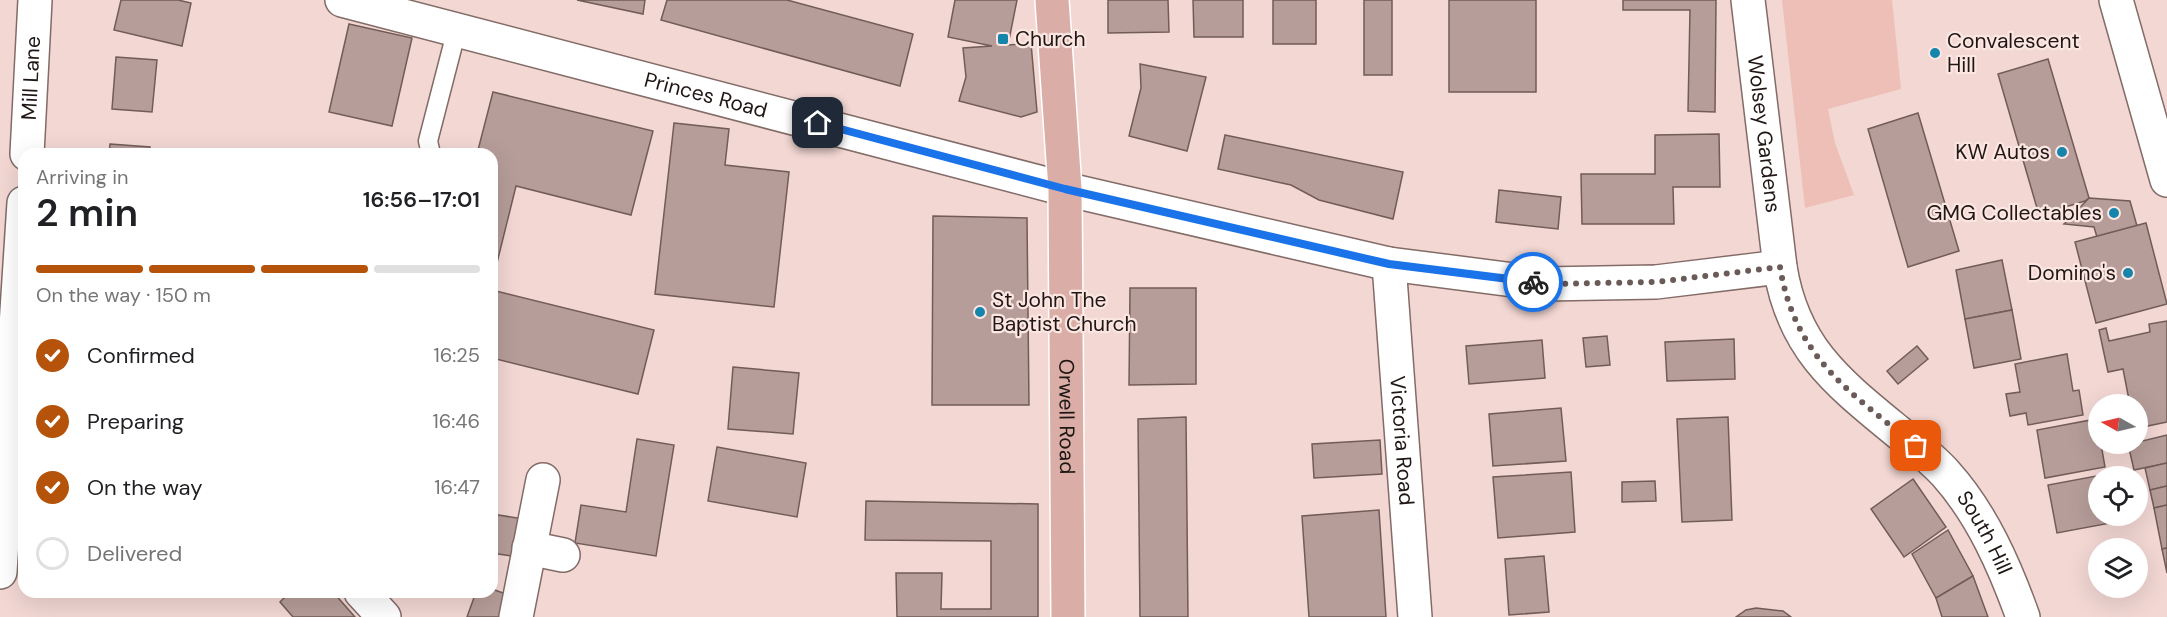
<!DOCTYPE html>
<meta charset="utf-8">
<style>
:root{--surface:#fff;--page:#f6f6f6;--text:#202124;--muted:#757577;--line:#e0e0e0;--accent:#b45309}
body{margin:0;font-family:"DM Sans",sans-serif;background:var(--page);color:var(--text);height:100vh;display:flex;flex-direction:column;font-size:22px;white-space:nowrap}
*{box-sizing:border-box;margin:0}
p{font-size:20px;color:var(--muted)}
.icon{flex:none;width:33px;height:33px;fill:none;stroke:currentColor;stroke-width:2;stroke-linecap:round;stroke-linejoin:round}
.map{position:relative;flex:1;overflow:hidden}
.side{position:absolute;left:18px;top:148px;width:480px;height:450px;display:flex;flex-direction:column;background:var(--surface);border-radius:18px;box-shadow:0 6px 24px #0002}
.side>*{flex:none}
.needle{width:39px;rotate:278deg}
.tools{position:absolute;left:2088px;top:394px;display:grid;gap:12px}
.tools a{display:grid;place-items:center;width:60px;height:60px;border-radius:50%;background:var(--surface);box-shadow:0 6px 24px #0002;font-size:30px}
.pin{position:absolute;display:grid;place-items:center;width:51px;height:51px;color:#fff;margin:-26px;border-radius:12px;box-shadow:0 3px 9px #0006}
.courier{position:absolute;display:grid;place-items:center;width:60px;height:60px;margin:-30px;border:4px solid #1a73e8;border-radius:50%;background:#fff;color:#222;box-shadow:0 2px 8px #0007}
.headline em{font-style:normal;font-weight:600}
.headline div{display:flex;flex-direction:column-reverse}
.headline{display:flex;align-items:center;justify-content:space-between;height:102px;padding:0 18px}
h1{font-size:39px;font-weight:600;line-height:45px}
.bar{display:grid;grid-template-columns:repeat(4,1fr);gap:9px 6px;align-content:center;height:72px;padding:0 18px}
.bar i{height:8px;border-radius:4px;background:var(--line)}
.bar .active{background:var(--accent)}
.bar p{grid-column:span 4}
ol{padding:0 18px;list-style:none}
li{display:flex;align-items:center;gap:18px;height:66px}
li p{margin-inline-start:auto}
li .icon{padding:6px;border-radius:50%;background:var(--accent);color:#fff;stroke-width:4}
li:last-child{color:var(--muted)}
li i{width:33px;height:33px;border:3px solid var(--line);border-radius:50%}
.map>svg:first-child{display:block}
</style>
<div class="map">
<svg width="2167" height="617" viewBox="0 0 2167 617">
<rect width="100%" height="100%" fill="#f2d7d3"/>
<polygon fill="#eebfb6" points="1782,0 1892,0 1901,89 1828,109 1835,143 1854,195 1805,208"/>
<g fill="#b69d99" stroke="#725c58" stroke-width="1.5">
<polygon points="121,0 178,0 191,3 182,46 114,30"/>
<polygon points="577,0 645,0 643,14"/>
<polygon points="667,0 787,0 913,34 900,86 661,20"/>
<polygon points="955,0 1017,0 1008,45 1031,43 1037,112 1021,117 959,101 966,77 963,48 992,46 948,37"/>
<polygon points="1108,0 1168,0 1169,32 1108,33"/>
<polygon points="1193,0 1243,0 1243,37 1194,37"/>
<rect x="1273" y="0" width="43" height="44"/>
<rect x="1364" y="0" width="28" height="75"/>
<rect x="1449" y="0" width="87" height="92"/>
<polygon points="1623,0 1716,0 1715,112 1688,111 1690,10 1623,10"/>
<polygon points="349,24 412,38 392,126 329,112"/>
<polygon points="116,57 157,60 152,112 112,109"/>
<polygon points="2048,59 2089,198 2085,201 2039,215 1998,74"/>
<polygon points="1140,64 1206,77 1187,151 1129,136 1141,88"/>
<polygon points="493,92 653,131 631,215 516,186 492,283 492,154 477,154"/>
<polygon points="1918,113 1959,251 1908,267 1868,129"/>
<polygon points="674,123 729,129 725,165 789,172 774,307 655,294"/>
<polygon points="1719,134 1720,187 1673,187 1674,224 1582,224 1581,174 1655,174 1655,135"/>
<polygon points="1225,135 1403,172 1393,219 1319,200 1291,185 1218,169"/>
<polygon points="110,144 150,147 150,154 109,154"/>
<polygon points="1499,190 1561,197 1558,229 1496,222"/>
<polygon points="2089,198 2130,201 2137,226 2097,237 2094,227 2064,224"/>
<polygon points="933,216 1027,218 1029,405 932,405"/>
<polygon points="2146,223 2167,304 2096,323 2075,242"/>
<polygon points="2002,260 2012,310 1965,319 1956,270"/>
<polygon points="1130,288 1196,288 1196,384 1129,385"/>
<polygon points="492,290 654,330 638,394 492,358"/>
<polygon points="2012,310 2021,359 1974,368 1965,319"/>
<polygon points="2167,321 2167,422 2138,428 2138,405 2130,405 2123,369 2108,372 2099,330 2106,328 2109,341 2150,332 2149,324"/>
<polygon points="1607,336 1610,365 1586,367 1583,338"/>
<polygon points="1734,339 1735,379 1667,381 1665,342"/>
<polygon points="1542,340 1545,378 1469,384 1466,346"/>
<polygon points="1917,346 1928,359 1898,384 1887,371"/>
<polygon points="2067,354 2073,391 2079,390 2083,415 2028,425 2026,413 2010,416 2006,394 2020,392 2015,364"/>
<polygon points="733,367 799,373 793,434 728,429"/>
<polygon points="1561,408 1566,461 1493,466 1489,414"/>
<polygon points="1186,417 1188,617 1140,617 1138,419"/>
<polygon points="1728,417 1732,520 1682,522 1677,419"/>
<polygon points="2096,419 2098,444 2101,444 2105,467 2045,478 2037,430"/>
<polygon points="2167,435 2167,463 2134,470 2128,444 2138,444 2138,442"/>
<polygon points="637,439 674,445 656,556 575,543 581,505 626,512"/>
<polygon points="1380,440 1382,474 1314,478 1312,444"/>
<polygon points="717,447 806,463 797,517 708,501"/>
<polygon points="2167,463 2167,486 2150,490 2145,468"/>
<polygon points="1571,472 1575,532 1498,538 1493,477"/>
<polygon points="2107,474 2108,477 2098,477 2098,516 2115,516 2116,522 2057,533 2048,485"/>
<polygon points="1913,479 1946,527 1904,557 1871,509"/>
<polygon points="1655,481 1656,501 1622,502 1622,482"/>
<polygon points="2167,486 2167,505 2154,508 2150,490"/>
<polygon points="866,501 1038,504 1038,617 897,617 896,573 942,573 941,609 991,609 991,541 865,540"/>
<polygon points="2167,505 2167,548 2162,549 2154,508"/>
<polygon points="1379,510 1386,617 1309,617 1302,516"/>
<polygon points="492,514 542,522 536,560 492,553"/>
<polygon points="1948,530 1973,576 1936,598 1912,554"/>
<polygon points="2167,548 2167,573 2162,549"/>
<polygon points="1544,556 1549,612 1509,615 1505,559"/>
<polygon points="1973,576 1988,617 1942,617 1936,598"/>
<polygon points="492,589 520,599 513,617 467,617 476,592 492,592"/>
<polygon points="290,592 333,592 355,617 293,617 280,602"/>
<polygon points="1756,608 1783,611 1791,617 1736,617 1746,610"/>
</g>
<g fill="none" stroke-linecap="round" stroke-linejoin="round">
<g stroke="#836b67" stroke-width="21">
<polyline id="service" points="431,154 428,141 457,29"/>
</g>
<g stroke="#836b67" stroke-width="36">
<g id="minor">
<path id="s1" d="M342 0 1065 189 1389 264 1545 284 1656 282 1780 267"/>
<path id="s2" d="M1748 0 1780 267C1793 348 1837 382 1898 432 1914 445 1932 458 1946 474 1982 514 2005 567 2023 617"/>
<path id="s3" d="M1389 264 1415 617"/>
<polyline points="529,548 563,555"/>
<polyline points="361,592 384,617"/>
<polyline points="516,617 543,480"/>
</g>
</g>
<g stroke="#836b67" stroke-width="36">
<g id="tertiary">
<path id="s4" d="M27 154 35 0"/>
<polyline points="0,572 24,203"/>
</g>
</g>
<g stroke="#836b67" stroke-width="36">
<polyline id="secondary" points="2116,0 2167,180"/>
</g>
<g stroke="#fff" stroke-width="36">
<g id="primary">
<path id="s5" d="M1052 0 1065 189 1068 617"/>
</g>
</g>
<use href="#service" stroke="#fff" stroke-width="18"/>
<use href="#minor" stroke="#fff" stroke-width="33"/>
<use href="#tertiary" stroke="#fff" stroke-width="33"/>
<use href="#secondary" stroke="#fff" stroke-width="33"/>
<use href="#primary" stroke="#daaea7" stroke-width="33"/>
</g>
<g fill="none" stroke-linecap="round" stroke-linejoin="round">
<path stroke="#6a5a58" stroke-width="6" stroke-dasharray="0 10.8" d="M1533 282 1545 284 1656 282 1780 267C1795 358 1850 392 1916 446"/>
<polyline stroke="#1a73e8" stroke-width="8" points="818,123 1065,189 1389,264 1533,282"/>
</g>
<g fill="#1585ac" stroke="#fbe6e2" stroke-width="2">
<rect x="997" y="33" width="12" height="12" rx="3"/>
<circle cx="1935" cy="53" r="6"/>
<circle cx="2062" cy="152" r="6"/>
<circle cx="2114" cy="213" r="6"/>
<circle cx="2128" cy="273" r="6"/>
<circle cx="980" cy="312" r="6"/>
</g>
<g text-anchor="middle" stroke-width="4.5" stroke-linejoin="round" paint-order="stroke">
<g font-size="21" fill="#201715" stroke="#fbe6e2" text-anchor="start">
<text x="1015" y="46">Church</text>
<text x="1947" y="48">Convalescent<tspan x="1947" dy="24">Hill</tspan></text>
<text x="2050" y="159" text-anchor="end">KW Autos</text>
<text x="2102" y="220" text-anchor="end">GMG Collectables</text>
<text x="2116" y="280" text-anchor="end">Domino's</text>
<text x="992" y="307">St John The<tspan x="992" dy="24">Baptist Church</tspan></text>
</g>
<g font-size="21" fill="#201715" stroke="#fbe6e2">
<text dy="7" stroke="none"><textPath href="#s4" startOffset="76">Mill Lane</textPath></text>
<text dy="7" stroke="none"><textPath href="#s1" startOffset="376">Princes Road</textPath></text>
<text dy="7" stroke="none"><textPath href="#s2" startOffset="135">Wolsey Gardens</textPath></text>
<text dy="7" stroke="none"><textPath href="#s5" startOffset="417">Orwell Road</textPath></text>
<text dy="7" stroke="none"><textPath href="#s3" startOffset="177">Victoria Road</textPath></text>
<text dy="7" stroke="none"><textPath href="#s2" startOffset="612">South Hill</textPath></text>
</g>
</g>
</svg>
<div class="tools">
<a><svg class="needle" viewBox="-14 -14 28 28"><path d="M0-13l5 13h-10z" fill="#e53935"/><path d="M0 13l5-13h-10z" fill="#757577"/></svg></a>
<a><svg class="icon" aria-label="locate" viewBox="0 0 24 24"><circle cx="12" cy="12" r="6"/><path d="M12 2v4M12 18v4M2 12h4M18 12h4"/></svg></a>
<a><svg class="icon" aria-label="layers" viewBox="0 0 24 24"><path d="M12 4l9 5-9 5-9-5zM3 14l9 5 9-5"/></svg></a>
</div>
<div class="pin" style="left:1916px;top:446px;background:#ea580c"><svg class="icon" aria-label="bag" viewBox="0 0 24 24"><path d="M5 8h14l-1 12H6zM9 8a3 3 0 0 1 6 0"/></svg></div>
<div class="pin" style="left:818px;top:123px;background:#1f2937"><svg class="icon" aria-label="home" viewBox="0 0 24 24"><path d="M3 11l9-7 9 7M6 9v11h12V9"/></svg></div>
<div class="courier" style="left:1533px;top:282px"><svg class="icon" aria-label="bike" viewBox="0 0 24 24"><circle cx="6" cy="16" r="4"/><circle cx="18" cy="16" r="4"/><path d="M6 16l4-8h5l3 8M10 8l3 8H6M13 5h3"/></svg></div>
<section class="side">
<div class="headline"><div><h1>2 min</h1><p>Arriving in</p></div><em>16:56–17:01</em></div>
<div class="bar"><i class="active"></i><i class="active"></i><i class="active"></i><i></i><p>On the way · 150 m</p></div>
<ol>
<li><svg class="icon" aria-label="check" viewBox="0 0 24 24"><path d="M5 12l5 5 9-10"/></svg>Confirmed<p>16:25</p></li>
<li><svg class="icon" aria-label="check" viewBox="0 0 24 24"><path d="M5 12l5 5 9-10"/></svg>Preparing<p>16:46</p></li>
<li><svg class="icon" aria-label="check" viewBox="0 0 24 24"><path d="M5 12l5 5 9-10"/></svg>On the way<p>16:47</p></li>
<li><i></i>Delivered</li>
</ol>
</section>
</div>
